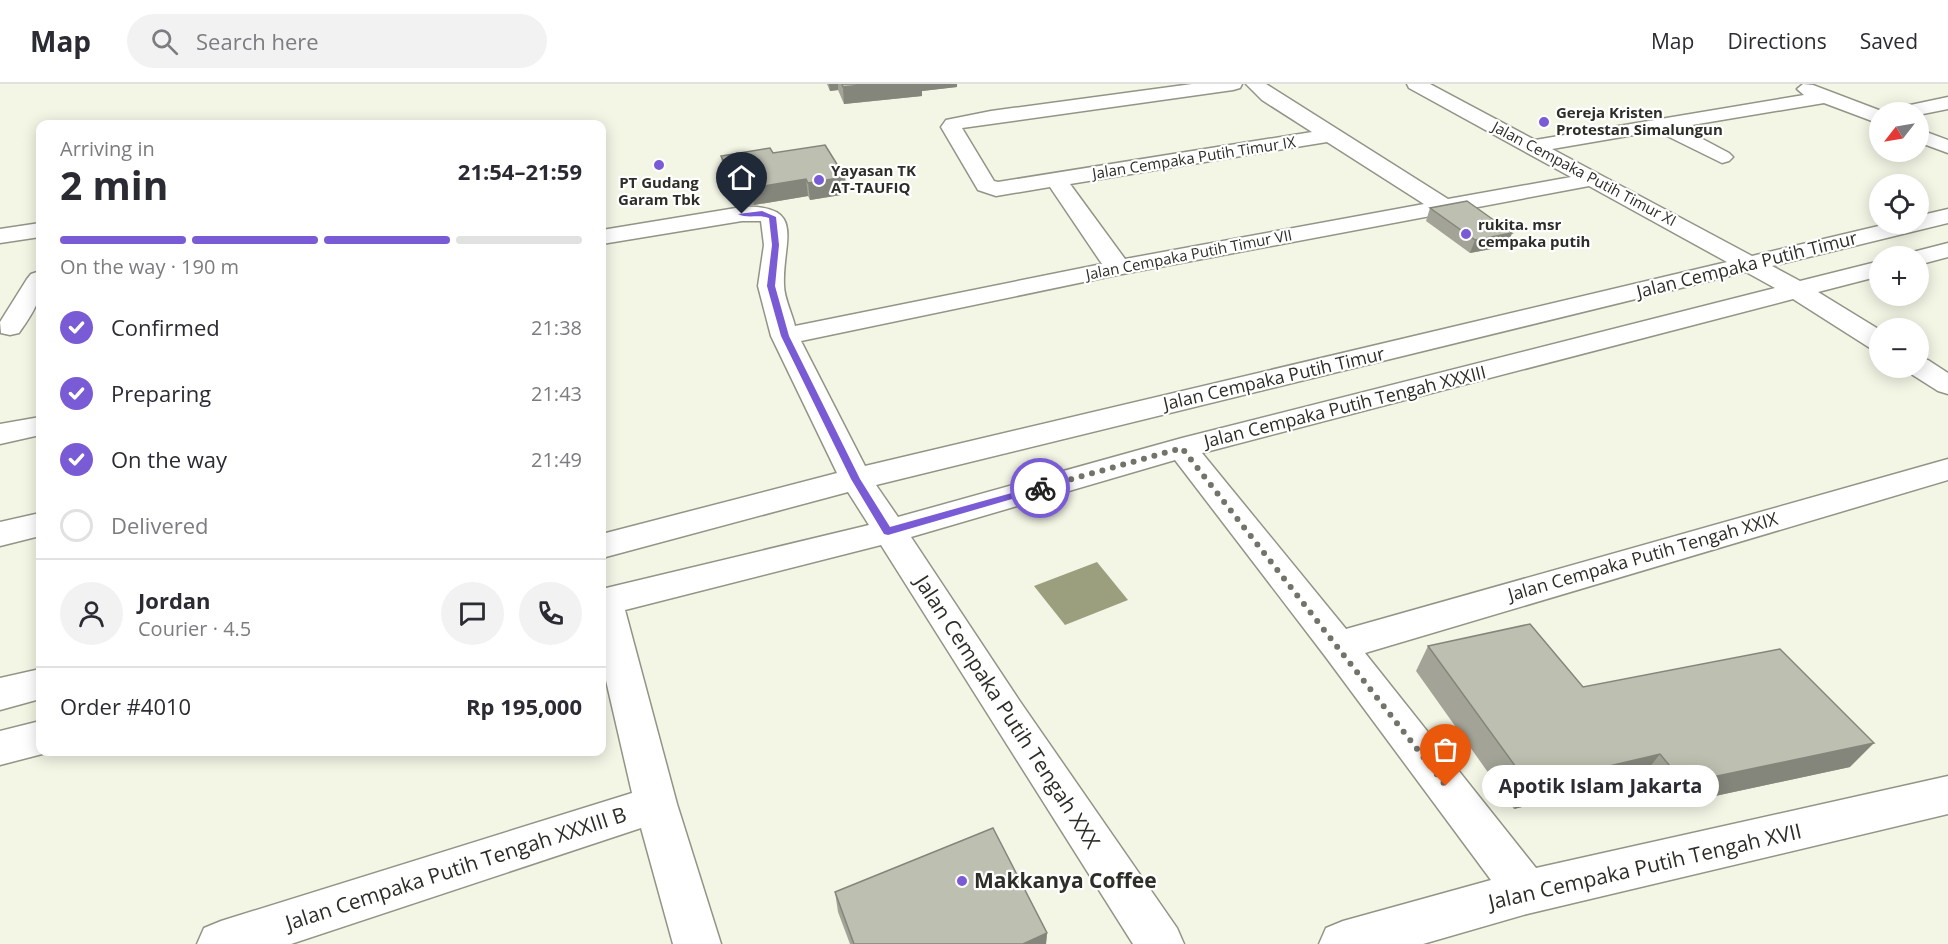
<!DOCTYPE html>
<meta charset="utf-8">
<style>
:root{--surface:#fff;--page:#f2f2f3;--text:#2b2b33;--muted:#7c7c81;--line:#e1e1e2;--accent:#795bd5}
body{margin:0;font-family:"Open Sans",sans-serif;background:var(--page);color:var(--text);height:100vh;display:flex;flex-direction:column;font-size:22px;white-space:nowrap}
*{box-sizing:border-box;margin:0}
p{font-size:20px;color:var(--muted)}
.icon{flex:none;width:33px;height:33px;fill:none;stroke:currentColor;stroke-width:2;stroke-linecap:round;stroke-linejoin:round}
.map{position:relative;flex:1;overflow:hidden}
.details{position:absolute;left:36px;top:36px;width:570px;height:636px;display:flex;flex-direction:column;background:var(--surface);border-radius:12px;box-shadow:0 3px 15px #0003}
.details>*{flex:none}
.needle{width:39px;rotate:239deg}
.fabs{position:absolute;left:1869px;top:18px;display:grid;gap:12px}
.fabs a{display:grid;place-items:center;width:60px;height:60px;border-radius:50%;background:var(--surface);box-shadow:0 3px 15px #0003;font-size:30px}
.pin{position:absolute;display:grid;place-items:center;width:51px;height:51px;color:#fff;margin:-62px -26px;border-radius:50% 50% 50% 0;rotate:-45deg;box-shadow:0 0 6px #0007}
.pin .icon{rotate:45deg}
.courier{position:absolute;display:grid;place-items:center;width:60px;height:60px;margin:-30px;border:4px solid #795bd5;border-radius:50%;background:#fff;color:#222;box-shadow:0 2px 8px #0007}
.bubble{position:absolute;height:42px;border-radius:21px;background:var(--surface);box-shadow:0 3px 15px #0003;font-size:20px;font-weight:700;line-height:42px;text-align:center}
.summary em{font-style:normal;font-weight:700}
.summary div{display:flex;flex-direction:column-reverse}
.summary{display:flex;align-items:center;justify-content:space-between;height:102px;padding:0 24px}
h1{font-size:39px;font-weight:700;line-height:45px}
.bar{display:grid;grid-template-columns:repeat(4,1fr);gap:9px 6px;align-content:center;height:72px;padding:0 24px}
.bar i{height:8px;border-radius:4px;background:var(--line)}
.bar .active{background:var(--accent)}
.bar p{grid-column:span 4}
.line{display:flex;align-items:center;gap:15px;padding:0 24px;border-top:2px solid var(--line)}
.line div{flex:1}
.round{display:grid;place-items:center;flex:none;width:63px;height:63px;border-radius:32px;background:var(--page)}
ol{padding:0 24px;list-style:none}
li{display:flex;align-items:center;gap:18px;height:66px}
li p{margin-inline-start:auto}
li .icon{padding:6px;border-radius:50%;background:var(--accent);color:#fff;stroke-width:4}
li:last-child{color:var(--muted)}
li i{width:33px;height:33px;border:3px solid var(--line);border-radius:50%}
header{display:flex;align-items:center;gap:36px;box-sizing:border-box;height:84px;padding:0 30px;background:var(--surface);border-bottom:2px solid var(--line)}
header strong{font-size:28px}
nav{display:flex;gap:33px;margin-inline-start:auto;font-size:21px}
.search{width:420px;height:54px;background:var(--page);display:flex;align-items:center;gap:15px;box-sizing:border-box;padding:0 21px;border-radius:33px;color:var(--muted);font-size:22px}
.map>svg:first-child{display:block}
</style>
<header>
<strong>Map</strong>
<div class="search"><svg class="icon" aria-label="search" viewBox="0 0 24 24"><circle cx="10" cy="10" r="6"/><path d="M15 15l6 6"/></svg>Search here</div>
<nav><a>Map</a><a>Directions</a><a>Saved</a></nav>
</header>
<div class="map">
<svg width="1948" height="860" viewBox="0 0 1948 860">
<rect width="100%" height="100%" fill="#f3f5e5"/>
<polygon fill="#9c9f7e" points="1097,478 1128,516 1065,541 1034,502"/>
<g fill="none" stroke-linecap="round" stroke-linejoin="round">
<g stroke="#939486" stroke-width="3">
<g id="minor">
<path d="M1192 0H1242L1240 4 1233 6 962 44 994 97 998 98 1312 48 1262 16 1246 0H1266L1448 115 1571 93 1409 4 1407 0H1430L1535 56 1804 11 1797 5 1803 0 1813 1 1884 28H1880V40L1824 19 1680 43 1729 69 1733 73 1729 77 1722 79 1657 47 1552 65 1752 172 1887 140H1918V132L1948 125V139L1772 182 1800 197 1880 177V192L1818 208 1880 246V266L1870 264 1793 215 1202 369 1346 545 1948 375V396L1365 569 1536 784 1948 692V730L1527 830 1423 860H1319L1326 844 1343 837 1491 796 1325 572 1175 376 911 453 1019 616 1177 844 1184 860H1133L881 461 625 526 677 720 721 860H673L641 744 291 860H197L204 844 221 837 632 709 602 579V505L869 441 848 408 602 474V450L837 389 771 252 758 202 764 161 761 137H742L602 160V146L742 123C808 120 782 158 784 201 784 214 792 229 795 242L1102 180 1050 103 996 112 978 106 941 43 946 36 991 27ZM1327 58 1424 120 1125 175 1070 100ZM1589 102 1727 178 865 382 801 257 1117 191ZM1746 188 1775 204 1182 354 898 433 876 401Z"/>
<polygon points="1948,13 1948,25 1918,31 1918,28 1893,28 1896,24"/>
<polygon points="1918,45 1948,56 1948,69 1918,58"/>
<polygon points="40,139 40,153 0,159 0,145"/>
<polygon points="1948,159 1948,173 1918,181 1918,172 1907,172 1909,169"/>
<path d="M40 187C43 215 35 226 19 249L10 251 1 249 0 238 27 195 31 190Z"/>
<polygon points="1918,274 1928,276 1948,289 1948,310 1938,307 1908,288 1905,284 1918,284"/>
<polygon points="40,333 40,351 0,360 0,340"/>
<polygon points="40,429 40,452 0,462 0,438"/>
<polygon points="40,585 40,615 0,626 0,594"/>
<polygon points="40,637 40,668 50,668 0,681 0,647"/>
</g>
</g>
<use href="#minor" fill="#fff" fill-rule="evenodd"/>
</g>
<g fill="#a3a497">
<polygon points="827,0 957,0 957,3 922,7 922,12 844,20 838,6 830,7"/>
<polygon points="773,69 845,93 847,110 810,116 808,112 754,121 740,121 724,89 721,72"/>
<polygon points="1430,124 1512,149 1507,162 1470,169 1426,137"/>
<polygon points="1428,562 1583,603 1850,683 1664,723 1641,694 1514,725 1416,587"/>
<polygon points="835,808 1047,849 1046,860 850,860 838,828"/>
</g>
<g fill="#84867b">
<polygon points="829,0 838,0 838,6 830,7"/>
<polygon points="872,0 957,0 957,3 922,7 922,12 844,20 843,3"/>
<polygon points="845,93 847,110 810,116 808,99"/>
<polygon points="806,95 808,112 754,121 751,104"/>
<polygon points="1512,149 1507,162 1470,169 1475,156"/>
<polygon points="1874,659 1850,683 1664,723 1684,699"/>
<polygon points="1660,670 1641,694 1514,725 1529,701"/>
<polygon points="1047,849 1046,860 1023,860"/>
</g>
<g fill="#bdbfb0" stroke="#84867b" stroke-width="1.5">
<polygon points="842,0 871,0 843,3"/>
<polygon points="825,61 845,93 808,99 806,95 751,104 737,104 721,72 770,64 773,69"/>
<polygon points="1467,117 1512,149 1475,156 1430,124"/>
<polygon points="1530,540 1583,603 1780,565 1874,659 1684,699 1660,670 1529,701 1428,562"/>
<polygon points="993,744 1047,849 1023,860 854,860 835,808"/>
</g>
<path fill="#795bd5" d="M762 127 776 133 779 161 775 202 789 252 860 395 890 443 1040 401 1043 402V406L888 451 884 450 851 395 781 252 767 202 772 161 769 134C759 130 747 135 738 130Z"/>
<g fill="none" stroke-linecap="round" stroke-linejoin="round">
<polyline stroke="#72746a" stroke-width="6" stroke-dasharray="0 10.8" points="1040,404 1182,364 1446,702"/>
</g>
<g fill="#795bd5" stroke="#fff" stroke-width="2">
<circle cx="1544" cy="38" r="6"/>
<circle cx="659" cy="81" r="6"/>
<circle cx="819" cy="96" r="6"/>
<circle cx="1466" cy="150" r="6"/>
<circle cx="962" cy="797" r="6"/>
</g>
<g text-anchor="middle" stroke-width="4.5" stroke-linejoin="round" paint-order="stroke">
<g font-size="15" font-weight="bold" fill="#2d2e28" stroke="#fff" text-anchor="start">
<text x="1556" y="34">Gereja Kristen<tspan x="1556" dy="17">Protestan Simalungun</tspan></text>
<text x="831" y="92">Yayasan TK<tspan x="831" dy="17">AT-TAUFIQ</tspan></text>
<text x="659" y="104" text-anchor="middle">PT Gudang<tspan x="659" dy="17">Garam Tbk</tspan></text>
<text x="1478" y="146">rukita. msr<tspan x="1478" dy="17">cempaka putih</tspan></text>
</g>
<g font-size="15" fill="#2d2e28" stroke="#fff">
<text transform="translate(1194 74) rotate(-9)" y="5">Jalan Cempaka Putih Timur IX</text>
<text transform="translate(1584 90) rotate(28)" y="5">Jalan Cempaka Putih Timur XI</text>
<text transform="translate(1189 171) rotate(-11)" y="5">Jalan Cempaka Putih Timur VII</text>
</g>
<g font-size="18" fill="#2d2e28" stroke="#fff">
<text transform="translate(1747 181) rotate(-14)" y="6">Jalan Cempaka Putih Timur</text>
<text transform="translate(1274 295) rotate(-13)" y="6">Jalan Cempaka Putih Timur</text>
<text transform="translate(1345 323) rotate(-14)" y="6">Jalan Cempaka Putih Tengah XXXIII</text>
<text transform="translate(1643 473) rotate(-16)" y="6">Jalan Cempaka Putih Tengah XXIX</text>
</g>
<g font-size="21" fill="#2d2e28" stroke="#fff">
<text transform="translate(1007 628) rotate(57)" y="7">Jalan Cempaka Putih Tengah XXX</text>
<text transform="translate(1645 783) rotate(-13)" y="7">Jalan Cempaka Putih Tengah XVII</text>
<text transform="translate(456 785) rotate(-18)" y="7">Jalan Cempaka Putih Tengah XXXIII B</text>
</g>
<g font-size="21" font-weight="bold" fill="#2d2e28" stroke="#fff" text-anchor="start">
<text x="974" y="804">Makkanya Coffee</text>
</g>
</g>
</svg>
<div class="fabs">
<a><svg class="needle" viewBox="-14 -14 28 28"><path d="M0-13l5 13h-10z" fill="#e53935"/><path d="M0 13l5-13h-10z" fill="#7c7c81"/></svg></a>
<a><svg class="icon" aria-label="locate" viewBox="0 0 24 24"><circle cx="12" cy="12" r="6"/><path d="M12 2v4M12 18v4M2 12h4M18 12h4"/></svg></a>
<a>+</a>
<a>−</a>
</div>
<div class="pin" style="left:1446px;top:702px;background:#ea580c"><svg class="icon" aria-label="bag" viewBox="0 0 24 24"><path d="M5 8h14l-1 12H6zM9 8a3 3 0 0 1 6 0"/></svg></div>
<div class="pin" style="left:742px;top:130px;background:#1f2937"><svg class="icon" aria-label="home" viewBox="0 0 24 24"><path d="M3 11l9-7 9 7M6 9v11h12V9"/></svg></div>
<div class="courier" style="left:1040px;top:404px"><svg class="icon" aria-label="bike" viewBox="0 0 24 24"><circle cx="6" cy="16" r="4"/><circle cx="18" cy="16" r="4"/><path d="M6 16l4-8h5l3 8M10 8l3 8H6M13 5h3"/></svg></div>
<div class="bubble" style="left:1482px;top:681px;width:237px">Apotik Islam Jakarta</div>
<section class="details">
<div class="summary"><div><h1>2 min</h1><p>Arriving in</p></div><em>21:54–21:59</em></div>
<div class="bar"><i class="active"></i><i class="active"></i><i class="active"></i><i></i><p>On the way · 190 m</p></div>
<ol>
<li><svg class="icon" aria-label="check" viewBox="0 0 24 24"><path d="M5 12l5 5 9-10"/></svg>Confirmed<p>21:38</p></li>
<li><svg class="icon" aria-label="check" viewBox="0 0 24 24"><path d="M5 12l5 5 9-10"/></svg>Preparing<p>21:43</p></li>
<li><svg class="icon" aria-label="check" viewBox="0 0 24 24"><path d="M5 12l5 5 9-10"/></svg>On the way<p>21:49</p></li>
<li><i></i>Delivered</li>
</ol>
<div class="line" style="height:108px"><a class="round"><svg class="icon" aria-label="person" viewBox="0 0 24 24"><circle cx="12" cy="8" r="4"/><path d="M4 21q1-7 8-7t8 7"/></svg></a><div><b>Jordan</b><p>Courier · 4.5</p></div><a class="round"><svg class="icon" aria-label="chat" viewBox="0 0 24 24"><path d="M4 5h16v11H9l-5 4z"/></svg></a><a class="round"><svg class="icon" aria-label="phone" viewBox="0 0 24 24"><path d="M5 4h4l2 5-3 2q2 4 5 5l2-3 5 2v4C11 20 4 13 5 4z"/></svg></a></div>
<div class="line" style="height:78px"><div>Order #4010</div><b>Rp 195,000</b></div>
</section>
</div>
